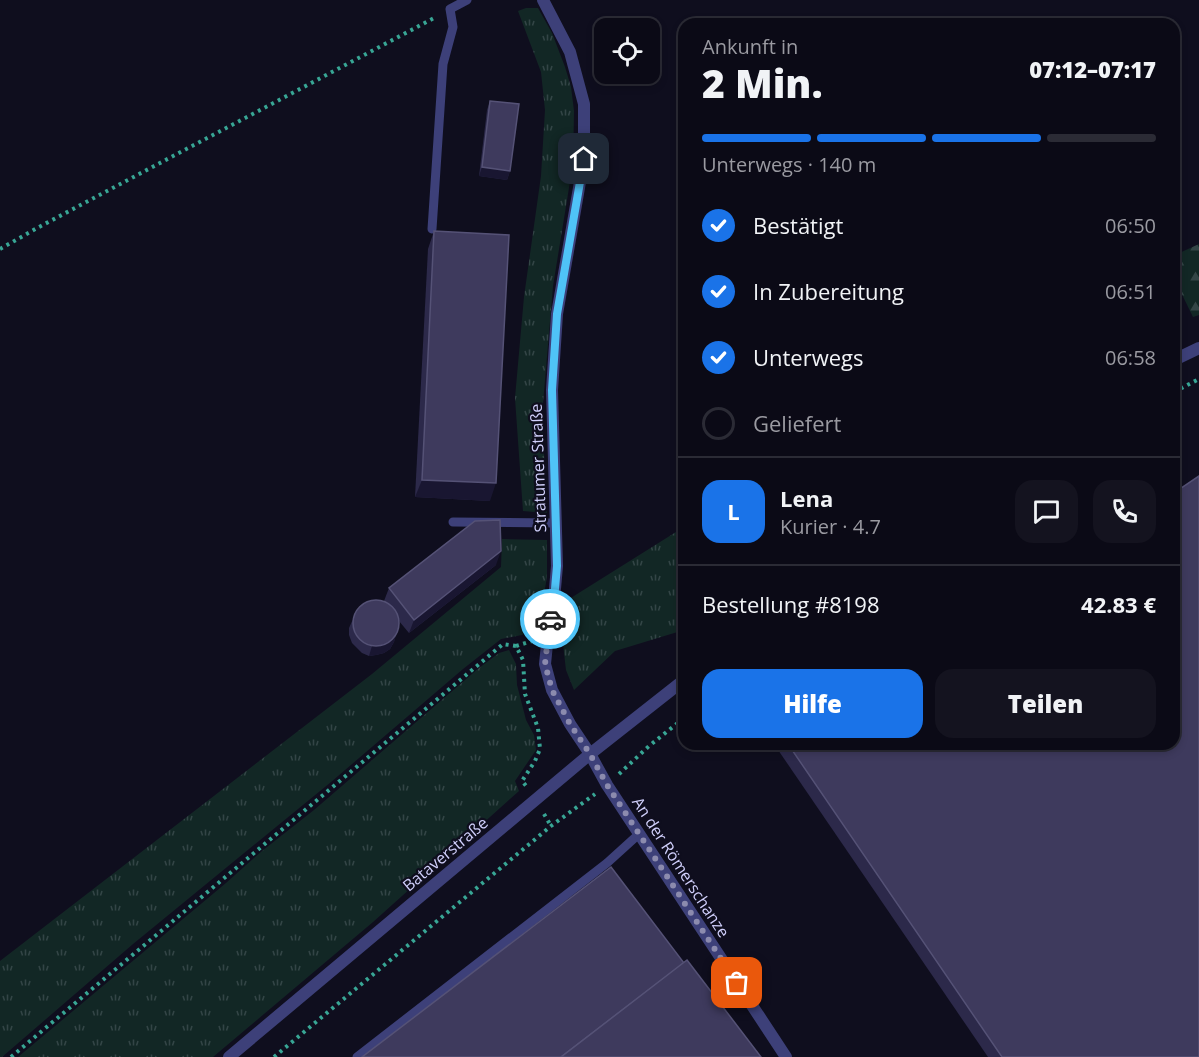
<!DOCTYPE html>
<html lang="de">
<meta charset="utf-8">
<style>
:root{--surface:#0b0a16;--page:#14131f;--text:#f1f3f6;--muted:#9a9aa1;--line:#2b2b35;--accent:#1a73e8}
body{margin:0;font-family:"Open Sans",sans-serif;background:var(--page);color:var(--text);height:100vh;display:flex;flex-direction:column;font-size:22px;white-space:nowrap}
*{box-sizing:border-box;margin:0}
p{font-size:20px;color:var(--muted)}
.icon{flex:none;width:33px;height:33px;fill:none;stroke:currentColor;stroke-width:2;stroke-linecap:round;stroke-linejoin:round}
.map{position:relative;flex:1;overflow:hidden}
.sheet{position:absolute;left:678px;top:18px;width:502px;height:732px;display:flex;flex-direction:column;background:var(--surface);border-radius:18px;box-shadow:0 3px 9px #0003,0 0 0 2px var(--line)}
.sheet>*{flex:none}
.tools{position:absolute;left:594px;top:18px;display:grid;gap:12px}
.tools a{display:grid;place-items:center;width:66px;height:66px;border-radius:12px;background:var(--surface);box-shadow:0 3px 9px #0003,0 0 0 2px var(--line);font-size:30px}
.pin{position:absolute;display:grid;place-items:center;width:51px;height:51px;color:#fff;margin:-26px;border-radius:12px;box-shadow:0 3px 9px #0006}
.courier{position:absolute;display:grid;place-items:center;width:60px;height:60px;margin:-30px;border:4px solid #4fc3f7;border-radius:50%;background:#fff;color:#222;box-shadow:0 2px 8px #0007}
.head em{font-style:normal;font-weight:800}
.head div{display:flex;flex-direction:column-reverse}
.head{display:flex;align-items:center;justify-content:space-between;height:102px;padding:0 24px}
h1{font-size:39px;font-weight:800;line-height:45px}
.bar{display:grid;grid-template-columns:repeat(4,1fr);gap:9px 6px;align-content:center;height:72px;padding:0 24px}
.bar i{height:8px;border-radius:4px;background:var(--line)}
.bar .active{background:var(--accent)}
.bar p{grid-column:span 4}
.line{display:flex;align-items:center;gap:15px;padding:0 24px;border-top:2px solid var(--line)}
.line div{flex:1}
.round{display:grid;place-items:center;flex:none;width:63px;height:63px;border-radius:18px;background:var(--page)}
ol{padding:0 24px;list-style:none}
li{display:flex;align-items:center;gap:18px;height:66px}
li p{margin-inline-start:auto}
li .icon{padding:6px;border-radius:50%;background:var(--accent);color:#fff;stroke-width:4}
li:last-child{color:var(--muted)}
li i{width:33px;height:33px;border:3px solid var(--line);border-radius:50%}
.action{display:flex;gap:12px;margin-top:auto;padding:12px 24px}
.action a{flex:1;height:69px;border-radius:18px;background:var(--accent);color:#fff;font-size:24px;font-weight:800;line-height:69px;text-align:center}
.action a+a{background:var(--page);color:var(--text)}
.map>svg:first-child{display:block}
</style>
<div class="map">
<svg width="1199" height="1057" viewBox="0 0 1199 1057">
<defs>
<pattern id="grass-tufts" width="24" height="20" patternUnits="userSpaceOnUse" patternTransform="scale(1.5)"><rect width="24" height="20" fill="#122725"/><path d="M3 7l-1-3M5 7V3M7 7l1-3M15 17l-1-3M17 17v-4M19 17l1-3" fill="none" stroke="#334546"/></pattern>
<pattern id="forest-firs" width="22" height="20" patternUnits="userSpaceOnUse" patternTransform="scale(1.5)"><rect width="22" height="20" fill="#122725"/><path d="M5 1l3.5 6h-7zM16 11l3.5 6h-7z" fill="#334546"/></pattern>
</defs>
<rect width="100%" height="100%" fill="#0f0e1e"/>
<g fill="url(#grass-tufts)">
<polygon points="526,8 538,8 552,33 565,67 571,87 574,111 573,163 553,286 542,415 547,513 523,511 515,398 524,297 541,176 545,110 541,72 518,11"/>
<polygon points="684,527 684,630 615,651 574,690 566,670 563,644 566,601"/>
<polygon points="502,539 547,540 547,577 542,605 534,626 522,635 501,639 463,669 331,782 133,944 2,1057 0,1057 0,961 372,674 501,567"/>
<polygon points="509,650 516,664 517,685 526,720 534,735 536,750 515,781 519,791 373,922 213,1057 18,1057 226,883 262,851 314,810 479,668 499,653"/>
</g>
<polygon fill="url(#forest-firs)" points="1199,244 1199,315 1193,317 1175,280 1175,255"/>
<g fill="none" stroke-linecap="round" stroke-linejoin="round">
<g stroke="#38a695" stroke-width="4" stroke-dasharray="3 4.5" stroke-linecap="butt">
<polyline points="0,249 39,227 436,17"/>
<polyline points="1174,392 1199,379"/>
<polyline points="516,646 532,641"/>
<polyline points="619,774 649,746 684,718"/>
<polyline points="544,814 551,826"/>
<polyline points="11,1057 503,644 516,646 523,660 525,694 538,728 540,749 535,761 522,781 527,787"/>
<polyline points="274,1057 551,826 595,794"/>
</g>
<g stroke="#3d4079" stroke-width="9">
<polyline points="432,229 443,64 453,27 450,9 467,0"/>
<polyline points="453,522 555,523"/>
<polyline points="357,1057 607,863 639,834"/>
</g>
<g stroke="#3d4079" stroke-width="12">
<polyline points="543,0 570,52 584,104 584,159 557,314 552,390 557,566 554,600 549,625 545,664 552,690 570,724 590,754 607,785 786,1057"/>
<polyline points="229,1057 590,754"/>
</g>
<g stroke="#3d4079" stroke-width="12">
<polyline points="1174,360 1199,348"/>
<polyline points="590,754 684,680"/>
</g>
</g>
<g fill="#2c294a">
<polygon points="490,101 510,171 507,180 479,176 487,110"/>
<polygon points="434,231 490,501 415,497 428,249"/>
<polygon points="496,565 409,633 399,621 394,642 390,649 384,653 376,655 369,656 362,653 352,643 349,635 349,628 353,619 384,601 389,588"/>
<polygon points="774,744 1174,744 1199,1057 988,1057"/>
</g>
<g fill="#191631">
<polygon points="482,167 510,171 507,180 479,176"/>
<polygon points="422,480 496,483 490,501 415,497"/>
<polygon points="501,551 496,565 409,633 414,620"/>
<polygon points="397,633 394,642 390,649 384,653 376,655 369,656 372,646"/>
</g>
<g fill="#3e3a5d" stroke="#555276" stroke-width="1.5">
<polygon points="490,101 519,104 510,171 482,167"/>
<polygon points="434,231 509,235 496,483 422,480"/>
<polygon points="1199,476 1199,1057 1002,1057 788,744 1174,744 1174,493"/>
<polygon points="500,520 501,551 414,620 389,588 475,521"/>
<circle cx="376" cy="623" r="23"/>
<polygon points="611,867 684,963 561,1057 362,1057"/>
<polygon points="687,960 761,1057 561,1057"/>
</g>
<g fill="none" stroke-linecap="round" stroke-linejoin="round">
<polyline stroke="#8c8bae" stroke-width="6" stroke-dasharray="0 10.8" points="550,619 545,664 552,690 570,724 590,754 607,785 737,983"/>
<polyline stroke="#4fc3f7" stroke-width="8" points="550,619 554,600 557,566 552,390 557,314 584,159"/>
</g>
<g text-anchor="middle" stroke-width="4.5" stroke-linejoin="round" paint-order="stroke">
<g font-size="16" fill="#d0cffb" stroke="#0f0e1e">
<text transform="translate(538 468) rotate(-92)" y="6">Stratumer Straße</text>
<text transform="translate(445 854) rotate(-40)" y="6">Bataverstraße</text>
<text transform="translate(681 867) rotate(57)" y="6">An der Römerschanze</text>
</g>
</g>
</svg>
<div class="tools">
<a><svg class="icon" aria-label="locate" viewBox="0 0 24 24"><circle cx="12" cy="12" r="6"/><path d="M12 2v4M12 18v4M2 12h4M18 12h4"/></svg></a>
</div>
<div class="pin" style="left:737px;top:983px;background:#ea580c"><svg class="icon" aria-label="bag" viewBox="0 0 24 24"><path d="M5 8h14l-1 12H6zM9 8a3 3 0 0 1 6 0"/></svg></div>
<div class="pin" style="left:584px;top:159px;background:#1f2937"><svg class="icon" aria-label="home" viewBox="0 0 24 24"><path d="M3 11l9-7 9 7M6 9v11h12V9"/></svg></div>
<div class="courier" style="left:550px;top:619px"><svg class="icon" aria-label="car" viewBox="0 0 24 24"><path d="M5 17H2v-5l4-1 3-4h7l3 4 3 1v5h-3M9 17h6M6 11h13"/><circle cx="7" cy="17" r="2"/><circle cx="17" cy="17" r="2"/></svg></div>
<section class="sheet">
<div class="head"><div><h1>2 Min.</h1><p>Ankunft in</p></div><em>07:12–07:17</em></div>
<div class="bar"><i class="active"></i><i class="active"></i><i class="active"></i><i></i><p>Unterwegs · 140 m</p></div>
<ol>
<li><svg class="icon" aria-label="check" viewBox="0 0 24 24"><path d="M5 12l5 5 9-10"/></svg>Bestätigt<p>06:50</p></li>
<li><svg class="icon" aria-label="check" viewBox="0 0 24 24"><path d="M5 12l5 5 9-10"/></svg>In Zubereitung<p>06:51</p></li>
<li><svg class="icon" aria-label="check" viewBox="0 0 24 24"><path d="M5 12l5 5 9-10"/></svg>Unterwegs<p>06:58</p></li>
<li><i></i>Geliefert</li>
</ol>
<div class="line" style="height:108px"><b class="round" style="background:var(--accent);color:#fff">L</b><div><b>Lena</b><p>Kurier · 4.7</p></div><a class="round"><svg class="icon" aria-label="chat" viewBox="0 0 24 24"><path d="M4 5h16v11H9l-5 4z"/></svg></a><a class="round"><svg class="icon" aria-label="phone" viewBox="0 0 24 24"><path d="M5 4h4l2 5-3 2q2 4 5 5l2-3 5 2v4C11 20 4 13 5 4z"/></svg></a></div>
<div class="line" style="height:78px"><div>Bestellung #8198</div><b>42.83 €</b></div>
<div class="action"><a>Hilfe</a><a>Teilen</a></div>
</section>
</div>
